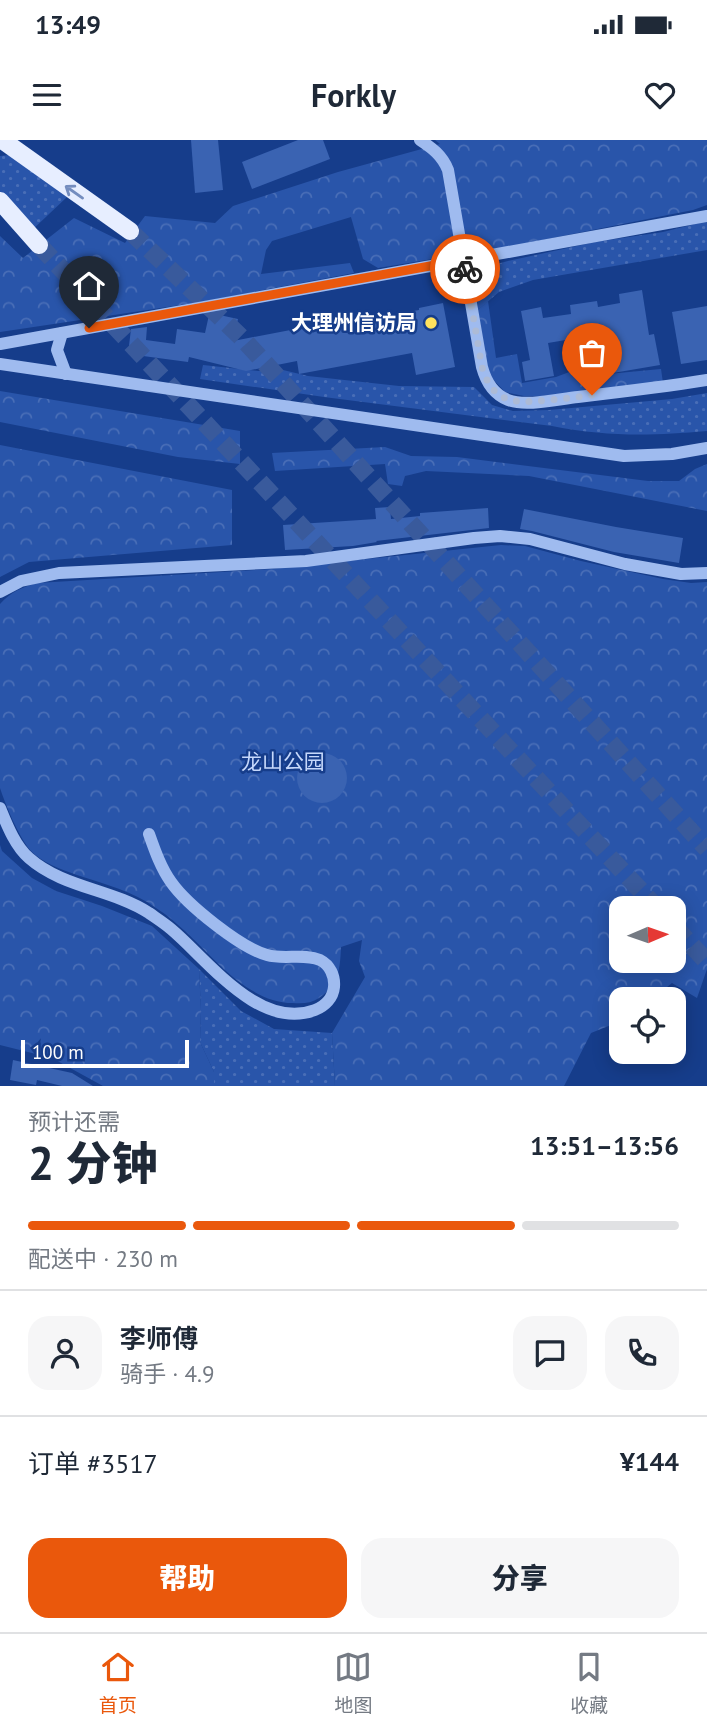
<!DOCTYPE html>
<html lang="zh">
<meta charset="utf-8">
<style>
:root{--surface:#fff;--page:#f6f6f7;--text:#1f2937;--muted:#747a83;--line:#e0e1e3;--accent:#ea580c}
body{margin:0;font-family:"PT Sans","Noto Sans SC",sans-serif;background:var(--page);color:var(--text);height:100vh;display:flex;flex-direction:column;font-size:26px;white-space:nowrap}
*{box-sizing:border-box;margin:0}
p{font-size:23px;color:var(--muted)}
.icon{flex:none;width:38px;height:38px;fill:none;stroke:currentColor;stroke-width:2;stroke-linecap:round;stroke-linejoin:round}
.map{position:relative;height:946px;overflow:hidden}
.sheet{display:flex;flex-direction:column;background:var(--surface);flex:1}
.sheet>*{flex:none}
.needle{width:46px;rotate:88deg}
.buttons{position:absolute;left:609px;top:756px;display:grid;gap:14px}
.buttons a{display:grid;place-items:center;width:77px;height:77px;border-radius:14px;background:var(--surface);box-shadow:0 4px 18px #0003;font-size:35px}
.scale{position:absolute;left:21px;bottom:18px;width:168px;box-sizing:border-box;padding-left:7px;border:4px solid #fff;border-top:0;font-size:19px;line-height:24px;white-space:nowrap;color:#fff;-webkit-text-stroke:5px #163d8b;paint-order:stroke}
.pin{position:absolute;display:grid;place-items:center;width:60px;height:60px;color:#fff;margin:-72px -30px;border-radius:50% 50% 50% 0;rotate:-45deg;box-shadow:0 0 7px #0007}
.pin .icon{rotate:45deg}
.courier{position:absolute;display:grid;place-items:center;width:70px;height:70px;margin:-35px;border:5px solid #ea580c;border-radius:50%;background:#fff;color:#222;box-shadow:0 2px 9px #0007}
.head em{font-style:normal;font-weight:800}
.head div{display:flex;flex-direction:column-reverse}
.head{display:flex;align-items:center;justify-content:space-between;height:119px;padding:0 28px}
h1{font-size:46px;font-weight:800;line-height:52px}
.bar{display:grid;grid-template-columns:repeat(4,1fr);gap:10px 7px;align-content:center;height:84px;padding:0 28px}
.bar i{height:9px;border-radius:5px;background:var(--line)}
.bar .active{background:var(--accent)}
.bar p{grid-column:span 4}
.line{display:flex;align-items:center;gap:18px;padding:0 28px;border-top:2px solid var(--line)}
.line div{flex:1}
.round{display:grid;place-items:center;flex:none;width:74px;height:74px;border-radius:21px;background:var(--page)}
.button{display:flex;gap:14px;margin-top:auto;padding:14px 28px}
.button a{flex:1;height:80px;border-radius:21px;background:var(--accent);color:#fff;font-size:28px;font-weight:800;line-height:80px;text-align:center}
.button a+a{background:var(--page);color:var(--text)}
.status{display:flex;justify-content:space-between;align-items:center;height:49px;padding:0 35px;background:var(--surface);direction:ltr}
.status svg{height:19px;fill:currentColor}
header{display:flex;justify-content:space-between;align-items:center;height:91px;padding:0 28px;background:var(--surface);font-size:32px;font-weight:800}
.menu{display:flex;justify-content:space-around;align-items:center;height:98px;border-top:2px solid var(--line);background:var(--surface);font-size:19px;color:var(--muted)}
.menu a{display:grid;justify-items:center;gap:4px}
.menu .active{color:var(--accent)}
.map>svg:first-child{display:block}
</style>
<div class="status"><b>13:49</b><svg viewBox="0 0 49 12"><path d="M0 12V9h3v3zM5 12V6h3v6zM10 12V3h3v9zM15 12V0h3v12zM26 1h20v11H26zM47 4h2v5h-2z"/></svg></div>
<header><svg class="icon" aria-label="menu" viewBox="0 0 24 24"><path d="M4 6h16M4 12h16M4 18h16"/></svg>Forkly<svg class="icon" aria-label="heart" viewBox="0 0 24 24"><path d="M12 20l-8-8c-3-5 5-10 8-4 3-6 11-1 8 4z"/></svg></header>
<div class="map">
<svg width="707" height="946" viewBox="0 0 707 946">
<defs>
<pattern id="grass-dots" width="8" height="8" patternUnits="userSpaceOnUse" patternTransform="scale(1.75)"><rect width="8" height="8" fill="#2955aa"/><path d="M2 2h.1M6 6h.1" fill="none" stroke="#496eb7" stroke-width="1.8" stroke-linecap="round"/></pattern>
<pattern id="forest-crowns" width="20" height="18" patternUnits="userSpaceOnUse" patternTransform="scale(1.75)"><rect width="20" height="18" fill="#2955aa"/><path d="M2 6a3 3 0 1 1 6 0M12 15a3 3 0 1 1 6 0" fill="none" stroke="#496eb7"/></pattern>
</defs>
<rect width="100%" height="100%" fill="#163d8b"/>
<g fill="url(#grass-dots)">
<polygon points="9,15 16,18 67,57 30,92 0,56 0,16"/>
<polygon points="707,81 707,110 533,140 499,152 478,170 474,130 508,121 595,102 663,92"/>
<path d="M203 225 258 231 283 230 308 236 399 246 474 247 492 265 513 271 549 270 672 259 707 253V291C651 296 608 297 552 286L324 257 200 239Z"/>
<polygon points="199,829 241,871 274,889 332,893 335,946 214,946 214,932 200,902 201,870"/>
</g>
<g fill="url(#forest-crowns)" fill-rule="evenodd">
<polygon points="435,0 707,0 707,65 693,70 512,106 378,128 363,119 351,77 272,101 266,110 261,134 350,123 354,133 194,163 0,192 0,96 23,118 74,78 125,103 145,76 215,83 233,66 338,32 440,4"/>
<polygon points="488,161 496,218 517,214 522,243 556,237 572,231 570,206 603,204 608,234 661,229 663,243 542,256 524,256 505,252 488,234 478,170"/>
<polygon points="0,251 240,291 240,324 178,317 0,282"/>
<polygon points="0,305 232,350 232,405 29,422 0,437"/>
<polygon points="385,307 411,316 457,317 648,341 679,341 695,329 707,324 707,371 529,336 426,331 405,336 402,346 388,344 385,324 275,331 272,313"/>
<path d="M501 405 525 406 581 421 663 439 691 443 707 442V829L697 858 672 843 652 859H621V881L591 893 564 946H335L332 893 365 837 359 821 362 800 341 807C340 829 339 845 319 858 311 863 303 864 293 863 249 863 215 819 185 791 176 783 166 774 156 768 133 751 104 744 77 735 61 729 42 723 30 710 18 695 6 666 0 648V464C12 451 21 448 37 443L271 429ZM621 768H674V821H621Z"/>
<polygon points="0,705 2,711 32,738 56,751 102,766 152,786 199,829 201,870 200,902 214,932 214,946 103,946 52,918 0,905"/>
</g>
<g fill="#3a63b2">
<polygon points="191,0 218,0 223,50 195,53"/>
<polygon points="298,0 323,0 330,19 252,49 242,22"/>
<polygon points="642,150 649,195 654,194 660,225 613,233 609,212 617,213 613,192 548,203 554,236 525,241 522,222 530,220 521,171 541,167 543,178 571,174 570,165 597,161 598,167 620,163 619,154"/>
<polygon points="443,163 455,227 416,235 412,213 299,234 297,221 246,231 189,217 188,222 128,214 131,189 147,187 146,200 175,204 177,189 205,193 209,175 215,174 238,179 233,201 353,178 354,182 419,170 419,168"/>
<polygon points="707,166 707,220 681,224 672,172"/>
<polygon points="390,367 391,379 420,376 420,373 488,368 489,388 376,401 377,402 353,406 285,410 283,385 376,379 375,368"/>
<polygon points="524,369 616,387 683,398 679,423 614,412 532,391 520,389"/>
<circle cx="322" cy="638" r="25"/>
<polygon points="13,920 72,933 93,946 62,946 37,940 36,945 10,940"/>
</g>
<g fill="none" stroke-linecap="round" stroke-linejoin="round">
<g stroke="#395a9c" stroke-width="18" stroke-dasharray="18 9" stroke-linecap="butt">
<polyline points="130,91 243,199 707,709"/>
<polyline points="39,105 657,768"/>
<polyline points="674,786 707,822"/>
</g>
<g stroke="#9fbbef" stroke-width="12">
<path d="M420 0C432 8 442 15 448 30L482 227C486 242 493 254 508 260 526 267 558 259 578 257 621 252 664 247 707 240"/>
<polyline points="62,193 57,210 66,234"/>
<polyline points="0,204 707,76"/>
<polyline points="0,224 624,316 672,314 707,308"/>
<polyline points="0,452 21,441 59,433 306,421 474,398 500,396 530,399 625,424 681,434 707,433"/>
<path d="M0 668C7 685 15 706 29 718 63 748 112 749 149 773 156 778 164 783 171 789 208 820 259 891 315 870 325 866 333 858 334 847 335 836 330 825 320 820 304 813 284 820 267 815 241 808 187 765 171 742 161 728 155 711 149 694"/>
</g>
<g stroke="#e7eeff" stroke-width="18">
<polyline points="2,0 130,91"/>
<polyline points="0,61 39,105"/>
</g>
</g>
<defs><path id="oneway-shaft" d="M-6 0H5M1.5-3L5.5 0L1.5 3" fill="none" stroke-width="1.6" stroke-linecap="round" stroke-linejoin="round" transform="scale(1.75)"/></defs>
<use stroke="#748dbf" href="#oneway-shaft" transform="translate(74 52) rotate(-145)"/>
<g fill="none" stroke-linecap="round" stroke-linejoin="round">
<path stroke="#adbbd6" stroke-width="7" stroke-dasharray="0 12.6" d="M465 129 482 227C492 263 515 264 548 260 562 259 577 257 592 255"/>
<polyline stroke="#ea580c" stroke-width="9" points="89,188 463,120 465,129"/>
</g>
<circle fill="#ffe25d" stroke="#163d8b" stroke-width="2.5" cx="431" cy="183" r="7"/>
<g text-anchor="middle" stroke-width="5" stroke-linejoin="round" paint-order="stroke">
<g font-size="21" font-weight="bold" fill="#fff" stroke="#163d8b" text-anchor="end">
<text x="417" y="190">大理州信访局</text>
</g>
<g font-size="21" fill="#c6d8fb" stroke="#163d8b">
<text x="283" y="629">龙山公园</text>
</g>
</g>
</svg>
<div class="buttons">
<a><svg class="needle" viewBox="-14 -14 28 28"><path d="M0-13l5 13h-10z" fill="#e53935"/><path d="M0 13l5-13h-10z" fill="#747a83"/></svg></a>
<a><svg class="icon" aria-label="locate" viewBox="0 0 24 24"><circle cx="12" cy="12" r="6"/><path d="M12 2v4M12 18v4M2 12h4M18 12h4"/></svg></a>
</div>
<div class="scale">100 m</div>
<div class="pin" style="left:592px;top:255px;background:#ea580c"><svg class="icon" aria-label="bag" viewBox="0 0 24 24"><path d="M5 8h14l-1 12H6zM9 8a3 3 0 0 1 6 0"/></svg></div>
<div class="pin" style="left:89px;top:188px;background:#1f2937"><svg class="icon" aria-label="home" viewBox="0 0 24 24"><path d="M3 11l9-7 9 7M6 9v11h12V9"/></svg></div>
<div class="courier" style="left:465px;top:129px"><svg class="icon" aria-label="bike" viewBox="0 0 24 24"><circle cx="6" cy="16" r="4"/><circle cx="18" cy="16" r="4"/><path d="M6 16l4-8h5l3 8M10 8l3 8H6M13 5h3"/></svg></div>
</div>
<section class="sheet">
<div class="head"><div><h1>2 分钟</h1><p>预计还需</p></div><em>13:51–13:56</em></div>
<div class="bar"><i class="active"></i><i class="active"></i><i class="active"></i><i></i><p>配送中 · 230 m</p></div>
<div class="line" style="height:126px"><a class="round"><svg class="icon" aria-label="person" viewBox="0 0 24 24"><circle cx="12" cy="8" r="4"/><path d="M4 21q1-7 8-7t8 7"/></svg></a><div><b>李师傅</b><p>骑手 · 4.9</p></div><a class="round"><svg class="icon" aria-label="chat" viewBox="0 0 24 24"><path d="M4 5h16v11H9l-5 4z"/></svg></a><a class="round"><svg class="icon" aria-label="phone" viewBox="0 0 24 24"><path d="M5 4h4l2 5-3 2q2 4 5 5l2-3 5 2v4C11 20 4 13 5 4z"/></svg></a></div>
<div class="line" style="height:91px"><div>订单 #3517</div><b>¥144</b></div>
<div class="button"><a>帮助</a><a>分享</a></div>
</section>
<nav class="menu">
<a class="active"><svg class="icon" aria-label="home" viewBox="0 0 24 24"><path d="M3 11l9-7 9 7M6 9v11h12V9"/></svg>首页</a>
<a><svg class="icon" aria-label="map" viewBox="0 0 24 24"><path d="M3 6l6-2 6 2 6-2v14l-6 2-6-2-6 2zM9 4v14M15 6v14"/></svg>地图</a>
<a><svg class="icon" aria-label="saved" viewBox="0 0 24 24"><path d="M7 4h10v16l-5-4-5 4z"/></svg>收藏</a>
</nav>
